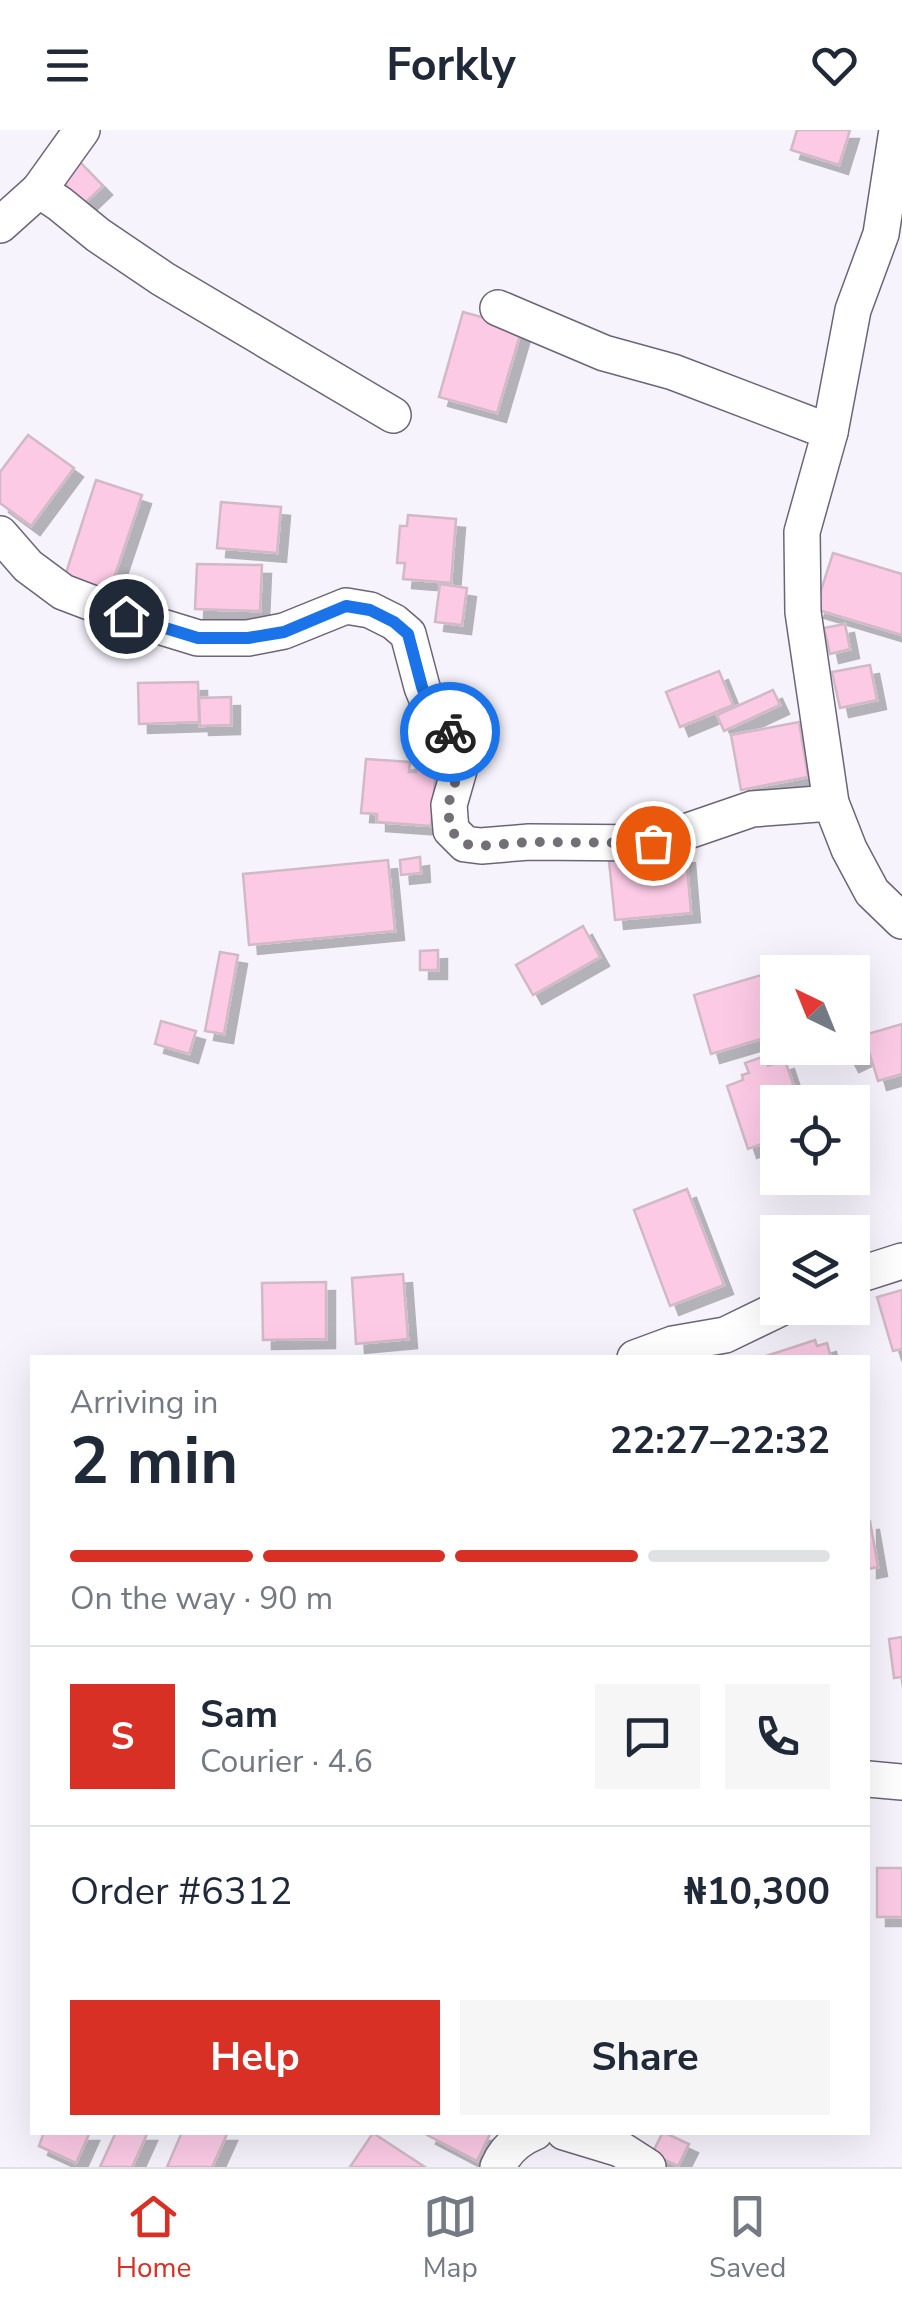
<!DOCTYPE html>
<meta charset="utf-8">
<style>
:root{--surface:#fff;--page:#f6f6f7;--text:#1f2937;--muted:#747a83;--line:#e0e1e3;--accent:#d93025}
body{margin:0;font-family:"Nunito Sans",sans-serif;background:var(--page);color:var(--text);height:100vh;display:flex;flex-direction:column;font-size:38px;white-space:nowrap}
*{box-sizing:border-box;margin:0}
p{font-size:32px;color:var(--muted)}
.icon{flex:none;width:55px;height:55px;fill:none;stroke:currentColor;stroke-width:2;stroke-linecap:round;stroke-linejoin:round}
.map{position:relative;flex:1;overflow:hidden}
.side{position:absolute;left:30px;top:1225px;width:840px;height:780px;display:flex;flex-direction:column;background:var(--surface);border-radius:0px;box-shadow:0 10px 40px #0002}
.side>*{flex:none}
.needle{width:65px;rotate:317deg}
.fabs{position:absolute;left:760px;top:825px;display:grid;gap:20px}
.fabs a{display:grid;place-items:center;width:110px;height:110px;border-radius:0px;background:var(--surface);box-shadow:0 10px 40px #0002;font-size:50px}
.pin{position:absolute;display:grid;place-items:center;width:85px;height:85px;color:#fff;margin:-42px;border:5px solid #fff;border-radius:50%;box-shadow:0 2px 10px #0007}
.courier{position:absolute;display:grid;place-items:center;width:100px;height:100px;margin:-50px;border:8px solid #1a73e8;border-radius:50%;background:#fff;color:#222;box-shadow:0 2px 12px #0007}
.headline em{font-style:normal;font-weight:700}
.headline div{display:flex;flex-direction:column-reverse}
.headline{display:flex;align-items:center;justify-content:space-between;height:170px;padding:0 40px}
h1{font-size:65px;font-weight:700;line-height:75px}
.bar{display:grid;grid-template-columns:repeat(4,1fr);gap:15px 10px;align-content:center;height:120px;padding:0 40px}
.bar i{height:12px;border-radius:8px;background:var(--line)}
.bar .on{background:var(--accent)}
.bar p{grid-column:span 4}
.line{display:flex;align-items:center;gap:25px;padding:0 40px;border-top:2px solid var(--line)}
.line div{flex:1}
.round{display:grid;place-items:center;flex:none;width:105px;height:105px;border-radius:0px;background:var(--page)}
.button{display:flex;gap:20px;margin-top:auto;padding:20px 40px}
.button a{flex:1;height:115px;border-radius:0px;background:var(--accent);color:#fff;font-size:40px;font-weight:700;line-height:115px;text-align:center}
.button a+a{background:var(--page);color:var(--text)}
header{display:flex;justify-content:space-between;align-items:center;height:130px;padding:0 40px;background:var(--surface);font-size:45px;font-weight:700}
.tabs{display:flex;justify-content:space-around;align-items:center;height:140px;border-top:2px solid var(--line);background:var(--surface);font-size:28px;color:var(--muted)}
.tabs a{display:grid;justify-items:center;gap:5px}
.tabs .on{color:var(--accent)}
.map>svg:first-child{display:block}
</style>
<header><svg class="icon" aria-label="menu" viewBox="0 0 24 24"><path d="M4 6h16M4 12h16M4 18h16"/></svg>Forkly<svg class="icon" aria-label="heart" viewBox="0 0 24 24"><path d="M12 20l-8-8c-3-5 5-10 8-4 3-6 11-1 8 4z"/></svg></header>
<div class="map">
<svg width="902" height="2037" viewBox="0 0 902 2037">
<defs>
<filter id="shadow"><feDropShadow dx="9" dy="9" stdDeviation="0" flood-color="#0004"/></filter>
</defs>
<rect width="100%" height="100%" fill="#f6f3fc"/>
<g fill="#fccae5" stroke="#d1b9c5" stroke-width="2.5" filter="url(#shadow)">
<polygon points="797,0 850,0 839,35 791,20"/>
<polygon points="79,31 103,56 84,74 60,49"/>
<polygon points="463,182 522,198 497,283 439,267"/>
<polygon points="28,305 74,338 31,396 0,373 0,342"/>
<polygon points="96,350 142,365 110,460 65,446"/>
<polygon points="221,372 281,377 277,423 217,418"/>
<polygon points="408,385 456,389 451,453 403,449 405,433 397,433 400,396 407,396"/>
<polygon points="833,423 902,444 902,505 815,479"/>
<polygon points="197,434 262,435 260,481 195,479"/>
<polygon points="440,454 467,458 462,495 435,492"/>
<polygon points="845,494 850,519 830,524 824,498"/>
<polygon points="870,535 877,570 840,578 832,542"/>
<polygon points="719,541 733,575 680,597 666,562"/>
<polygon points="198,552 199,592 139,594 138,553"/>
<polygon points="773,560 780,575 724,601 717,585"/>
<polygon points="231,567 231,595 200,596 199,568"/>
<polygon points="799,592 808,647 741,660 731,605"/>
<polygon points="366,629 410,632 409,642 416,642 416,635 436,637 431,696 377,692 377,684 361,683"/>
<polygon points="686,724 691,783 615,790 609,731"/>
<polygon points="420,727 421,743 401,745 400,730"/>
<polygon points="388,730 395,801 249,815 243,744"/>
<polygon points="583,796 600,827 533,865 516,835"/>
<polygon points="438,820 438,840 420,840 420,821"/>
<polygon points="220,822 238,825 224,904 205,901"/>
<polygon points="782,839 783,842 778,842 778,904 711,924 694,865"/>
<polygon points="161,891 196,901 189,924 155,914"/>
<polygon points="902,894 902,944 878,951 864,905"/>
<polygon points="858,906 867,925 850,933 842,918 852,918 852,908"/>
<polygon points="765,926 768,936 785,930 799,972 778,972 778,1008 748,1019 727,956 743,950 742,945 749,943 745,933"/>
<polygon points="687,1059 724,1155 670,1176 634,1080"/>
<polygon points="403,1144 408,1209 356,1214 352,1148"/>
<polygon points="326,1152 326,1209 263,1210 262,1153"/>
<polygon points="902,1160 902,1219 893,1221 877,1167"/>
<polygon points="815,1210 817,1216 827,1213 831,1228 760,1228"/>
<polygon points="868,1391 870,1391 878,1437 868,1439"/>
<polygon points="902,1507 902,1547 894,1548 889,1509"/>
<rect x="877" y="1738" width="25" height="49"/>
<polygon points="44,2002 90,2002 76,2033 39,2016"/>
<polygon points="116,2002 148,2002 132,2037 100,2037"/>
<polygon points="182,2002 228,2002 212,2037 167,2037"/>
<polygon points="428,2002 491,2002 477,2031 427,2005"/>
<polygon points="663,2002 689,2014 678,2036 652,2024"/>
<polygon points="373,2003 425,2037 350,2037"/>
</g>
<g fill="none" stroke-linecap="round" stroke-linejoin="round">
<g stroke="#6c6579" stroke-width="38">
<g id="street">
<polyline points="897,0 881,104 853,180 830,302 802,402 803,482 831,673 849,719 872,762 902,791"/>
<polyline points="39,60 60,74 98,105 163,149 393,285"/>
<polyline points="0,95 39,60 82,0"/>
<polyline points="498,178 604,223 673,242 830,302"/>
<polyline points="0,404 28,436 63,462 126,486 198,508 248,508 284,501 346,476 370,480 394,492 408,504 422,557 436,591 457,608 459,640 449,675 451,700 465,714 481,716 529,712 653,713 752,679 831,673"/>
<polyline points="852,1147 902,1131"/>
<polyline points="635,1228 673,1214 725,1205 781,1178"/>
<polyline points="868,1649 902,1652"/>
<polyline points="564,2002 620,2019 648,2037"/>
<path d="M498 2037C505 2020 518 2009 535 2002"/>
</g>
</g>
<use href="#street" stroke="#fff" stroke-width="35"/>
</g>
<g fill="none" stroke-linecap="round" stroke-linejoin="round">
<polyline stroke="#726f77" stroke-width="10" stroke-dasharray="0 18" points="450,602 456,608 459,640 448,675 450,700 465,714 481,716 529,712 653,713"/>
<polyline stroke="#1a73e8" stroke-width="12" points="126,486 198,508 248,508 284,502 346,476 370,480 394,492 408,504 422,557 436,592 450,602"/>
</g>
</svg>
<div class="fabs">
<a><svg class="needle" viewBox="-14 -14 28 28"><path d="M0-13l5 13h-10z" fill="#e53935"/><path d="M0 13l5-13h-10z" fill="#747a83"/></svg></a>
<a><svg class="icon" aria-label="locate" viewBox="0 0 24 24"><circle cx="12" cy="12" r="6"/><path d="M12 2v4M12 18v4M2 12h4M18 12h4"/></svg></a>
<a><svg class="icon" aria-label="layers" viewBox="0 0 24 24"><path d="M12 4l9 5-9 5-9-5zM3 14l9 5 9-5"/></svg></a>
</div>
<div class="pin" style="left:653px;top:713px;background:#ea580c"><svg class="icon" aria-label="bag" viewBox="0 0 24 24"><path d="M5 8h14l-1 12H6zM9 8a3 3 0 0 1 6 0"/></svg></div>
<div class="pin" style="left:126px;top:486px;background:#1f2937"><svg class="icon" aria-label="home" viewBox="0 0 24 24"><path d="M3 11l9-7 9 7M6 9v11h12V9"/></svg></div>
<div class="courier" style="left:450px;top:602px"><svg class="icon" aria-label="bike" viewBox="0 0 24 24"><circle cx="6" cy="16" r="4"/><circle cx="18" cy="16" r="4"/><path d="M6 16l4-8h5l3 8M10 8l3 8H6M13 5h3"/></svg></div>
<section class="side">
<div class="headline"><div><h1>2 min</h1><p>Arriving in</p></div><em>22:27–22:32</em></div>
<div class="bar"><i class="on"></i><i class="on"></i><i class="on"></i><i></i><p>On the way · 90 m</p></div>
<div class="line" style="height:180px"><b class="round" style="background:var(--accent);color:#fff">S</b><div><b>Sam</b><p>Courier · 4.6</p></div><a class="round"><svg class="icon" aria-label="chat" viewBox="0 0 24 24"><path d="M4 5h16v11H9l-5 4z"/></svg></a><a class="round"><svg class="icon" aria-label="phone" viewBox="0 0 24 24"><path d="M5 4h4l2 5-3 2q2 4 5 5l2-3 5 2v4C11 20 4 13 5 4z"/></svg></a></div>
<div class="line" style="height:130px"><div>Order #6312</div><b>₦10,300</b></div>
<div class="button"><a>Help</a><a>Share</a></div>
</section>
</div>
<nav class="tabs">
<a class="on"><svg class="icon" aria-label="home" viewBox="0 0 24 24"><path d="M3 11l9-7 9 7M6 9v11h12V9"/></svg>Home</a>
<a><svg class="icon" aria-label="map" viewBox="0 0 24 24"><path d="M3 6l6-2 6 2 6-2v14l-6 2-6-2-6 2zM9 4v14M15 6v14"/></svg>Map</a>
<a><svg class="icon" aria-label="saved" viewBox="0 0 24 24"><path d="M7 4h10v16l-5-4-5 4z"/></svg>Saved</a>
</nav>
